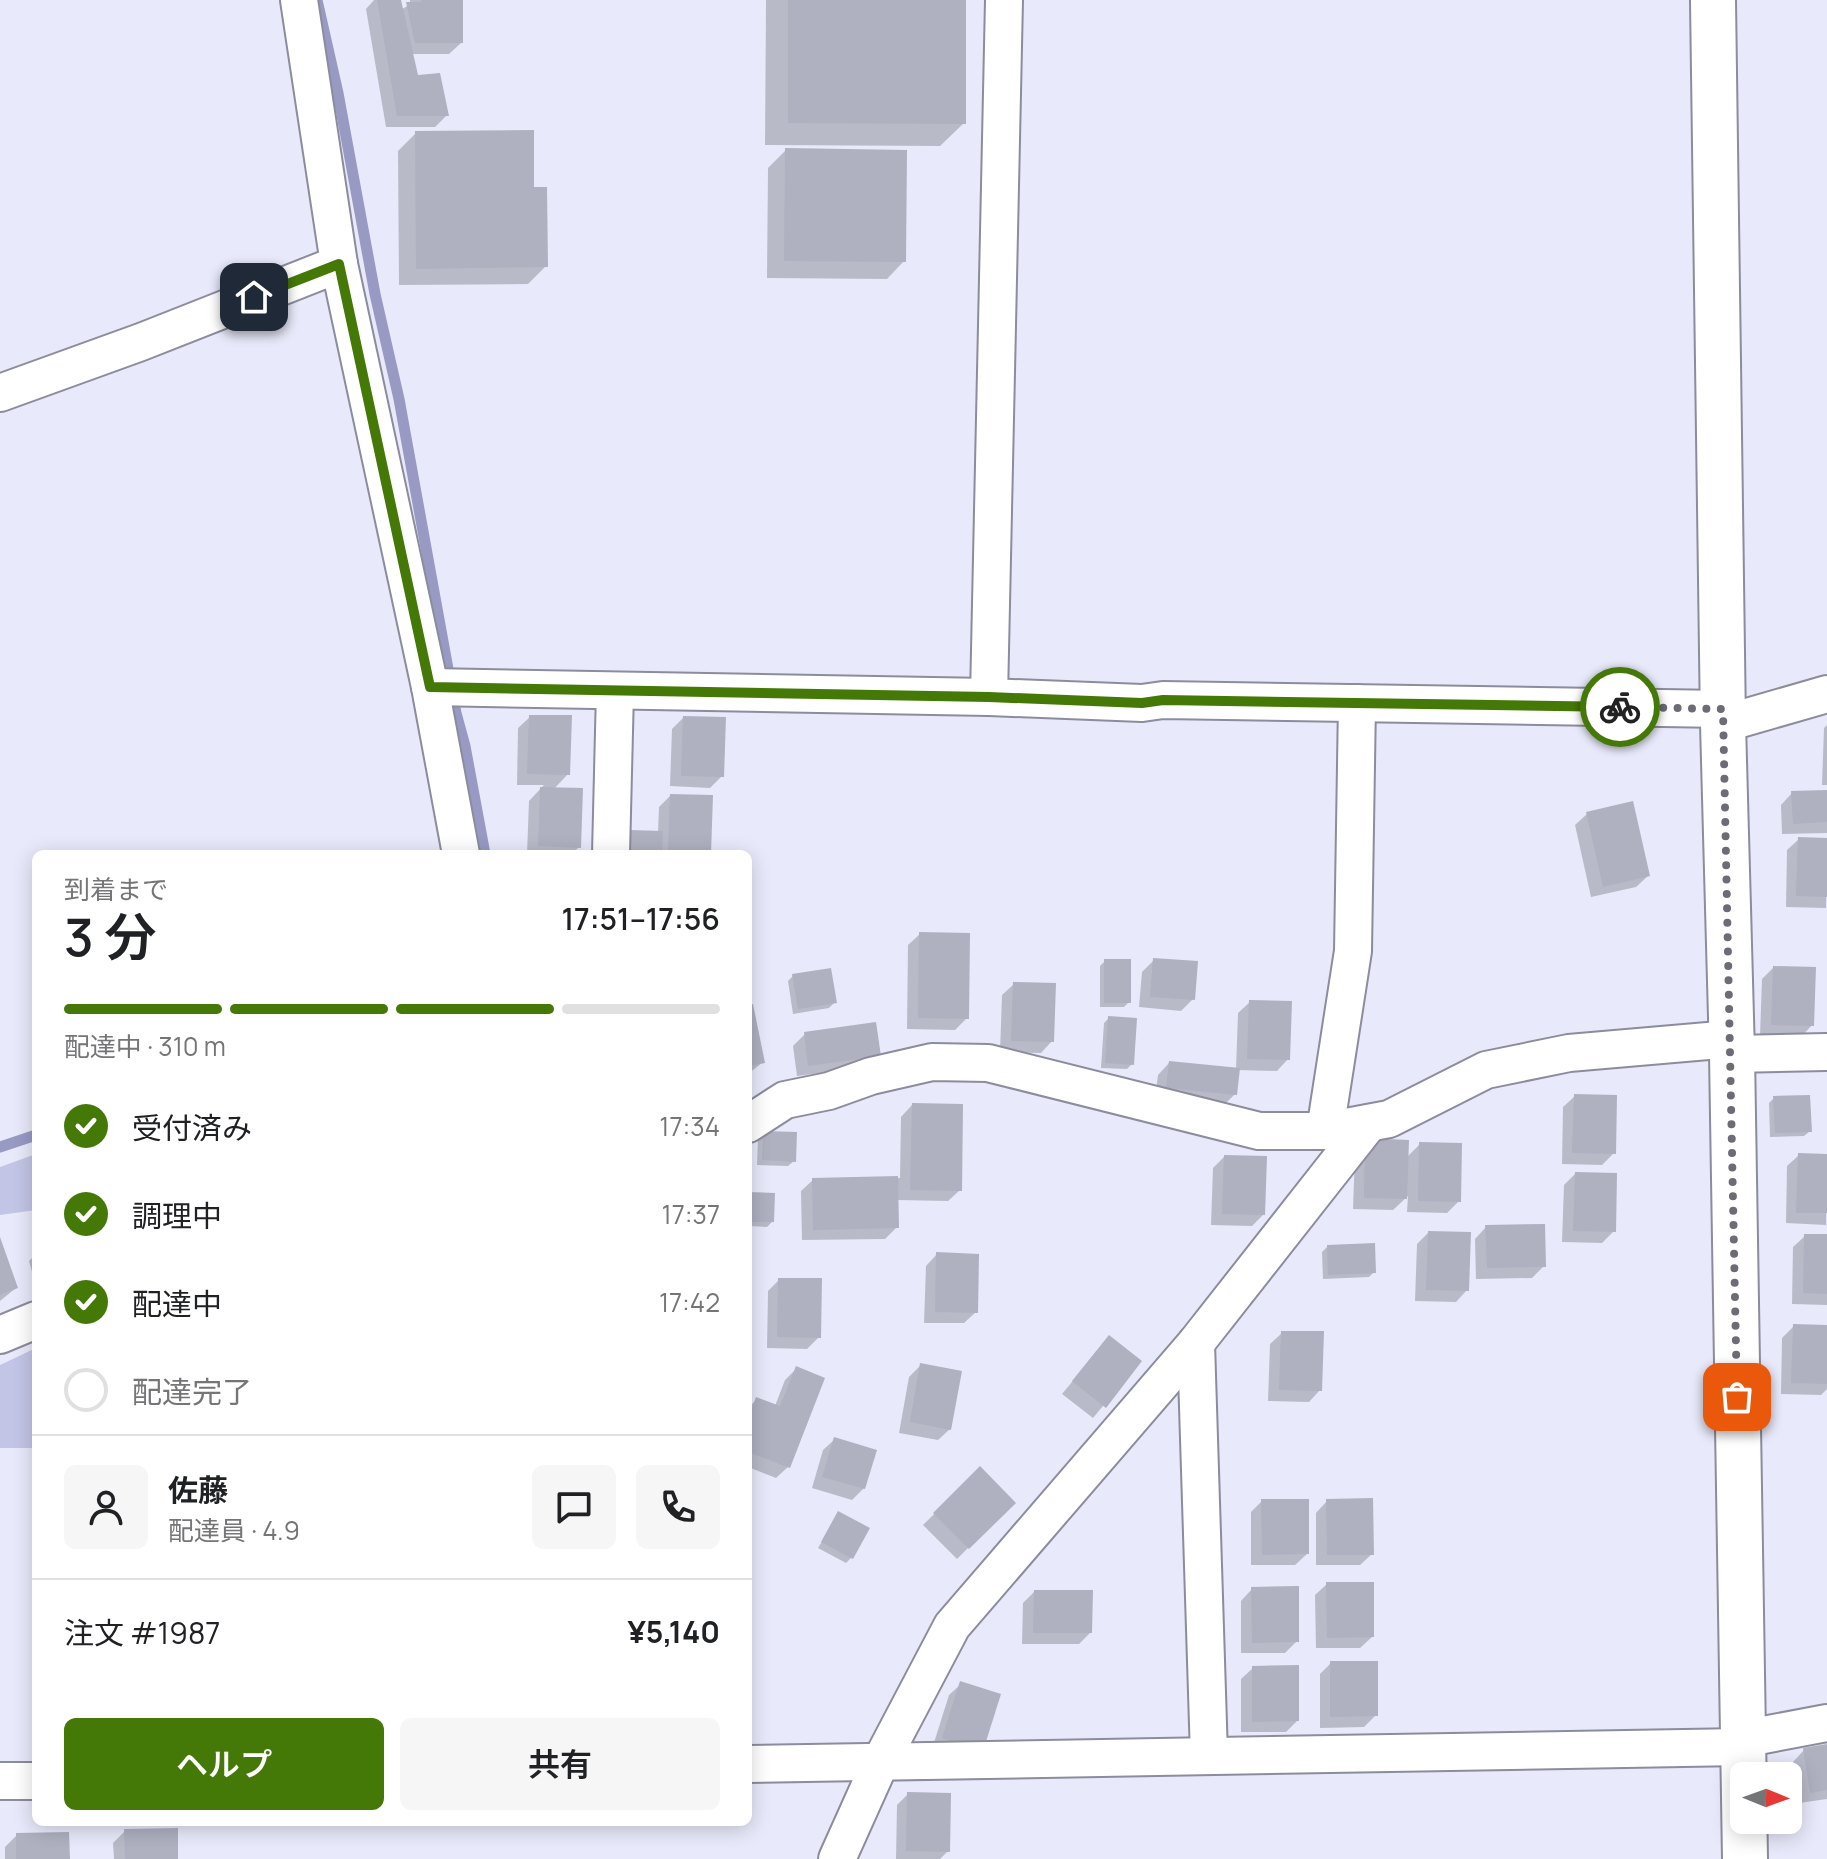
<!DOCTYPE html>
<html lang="ja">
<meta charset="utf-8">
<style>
:root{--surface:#fff;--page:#f6f6f6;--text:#202124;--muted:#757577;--line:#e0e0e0;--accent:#457907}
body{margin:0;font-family:Manrope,"Noto Sans JP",sans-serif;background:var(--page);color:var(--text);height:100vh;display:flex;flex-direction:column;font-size:30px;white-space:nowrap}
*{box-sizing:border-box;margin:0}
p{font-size:26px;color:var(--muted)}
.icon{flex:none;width:44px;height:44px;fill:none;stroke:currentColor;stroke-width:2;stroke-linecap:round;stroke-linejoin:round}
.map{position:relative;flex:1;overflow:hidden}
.side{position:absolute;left:32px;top:850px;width:720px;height:976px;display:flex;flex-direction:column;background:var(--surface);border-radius:12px;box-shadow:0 4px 20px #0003}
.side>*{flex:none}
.needle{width:52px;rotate:91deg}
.fabs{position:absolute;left:1730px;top:1762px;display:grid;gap:16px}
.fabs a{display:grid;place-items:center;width:72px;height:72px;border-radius:12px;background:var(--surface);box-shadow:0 4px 20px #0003;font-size:40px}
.pin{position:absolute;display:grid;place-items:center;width:68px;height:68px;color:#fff;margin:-34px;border-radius:16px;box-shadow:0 4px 12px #0006}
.courier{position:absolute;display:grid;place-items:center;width:80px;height:80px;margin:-40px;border:6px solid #457907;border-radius:50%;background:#fff;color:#222;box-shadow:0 2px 10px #0007}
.summary em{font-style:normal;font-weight:600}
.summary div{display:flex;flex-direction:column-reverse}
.summary{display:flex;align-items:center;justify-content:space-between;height:136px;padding:0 32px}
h1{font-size:52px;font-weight:600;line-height:60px}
.bar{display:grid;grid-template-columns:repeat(4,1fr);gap:12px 8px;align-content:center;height:96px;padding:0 32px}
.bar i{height:10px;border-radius:6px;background:var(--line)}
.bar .active{background:var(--accent)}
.bar p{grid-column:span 4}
.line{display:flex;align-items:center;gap:20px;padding:0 32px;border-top:2px solid var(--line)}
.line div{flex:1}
.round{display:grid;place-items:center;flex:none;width:84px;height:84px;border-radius:12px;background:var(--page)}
ol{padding:0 32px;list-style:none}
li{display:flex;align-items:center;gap:24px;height:88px}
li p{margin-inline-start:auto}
li .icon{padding:8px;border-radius:50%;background:var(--accent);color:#fff;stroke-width:4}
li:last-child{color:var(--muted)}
li i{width:44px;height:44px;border:4px solid var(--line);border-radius:50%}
.button{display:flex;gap:16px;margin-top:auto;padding:16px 32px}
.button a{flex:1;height:92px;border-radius:12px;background:var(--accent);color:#fff;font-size:32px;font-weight:600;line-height:92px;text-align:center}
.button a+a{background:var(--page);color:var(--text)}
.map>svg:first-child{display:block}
</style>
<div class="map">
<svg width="1827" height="1859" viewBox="0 0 1827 1859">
<rect width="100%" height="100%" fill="#e8e9fa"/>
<g fill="#c3c5e6">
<polygon points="36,1154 36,1210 0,1215 0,1167"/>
<polygon points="36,1348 36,1448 0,1448 0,1365"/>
</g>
<g fill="#0003">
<polygon points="374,0 398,0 401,10 410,4 410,0 461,0 461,43 449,54 411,54 416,77 447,115 435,127 386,127 366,9"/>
<polygon points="766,0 964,0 964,123 940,146 765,145"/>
<polygon points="416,133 532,189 546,266 528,284 399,285 398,151"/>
<polygon points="786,150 904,261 887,279 767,278 768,168"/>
<polygon points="530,717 568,774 553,790 579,847 572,854 527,854 529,801 544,785 517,785 518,728"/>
<polygon points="683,718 722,776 710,788 670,786 672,729"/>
<polygon points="1827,725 1827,785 1822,785 1824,728"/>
<polygon points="1827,792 1827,833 1782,834 1781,805 1792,793"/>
<polygon points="670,796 709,854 624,854 658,833 659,807"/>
<polygon points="1587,814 1648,876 1636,887 1591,897 1575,825"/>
<polygon points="1799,839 1827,840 1826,908 1786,907 1787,850"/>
<polygon points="920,934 967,1018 955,1030 907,1029 908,945"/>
<polygon points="1154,960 1193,999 1181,1011 1139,1007 1142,972"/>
<polygon points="1105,961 1129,1002 1124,1007 1100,1007 1100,966"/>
<polygon points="1773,968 1812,1025 1801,1037 1760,1036 1762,979"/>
<polygon points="793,976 835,1002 829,1008 793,1014 788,981"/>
<polygon points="1014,984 1052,1041 1041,1053 1000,1052 1002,995"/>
<polygon points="1250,1002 1288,1059 1277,1071 1237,1070 1235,1094 1223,1106 1155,1099 1158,1075 1169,1063 1236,1070 1238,1013"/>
<polygon points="748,1007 763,1062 748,1074"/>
<polygon points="1109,1018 1132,1064 1127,1069 1101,1068 1104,1023"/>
<polygon points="805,1034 879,1055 867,1067 797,1076 793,1046"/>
<polygon points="1575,1096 1614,1153 1602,1165 1562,1164 1563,1107"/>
<polygon points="1774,1098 1810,1131 1804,1136 1770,1137 1769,1103"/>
<polygon points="912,1105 960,1190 948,1201 897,1200 897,1227 885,1239 802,1240 801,1191 813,1180 900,1178 901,1117"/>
<polygon points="764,1133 794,1161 788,1166 757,1165 758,1138"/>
<polygon points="1420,1144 1459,1201 1447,1213 1407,1212 1408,1196 1393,1210 1353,1209 1355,1152 1406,1158"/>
<polygon points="1799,1155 1827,1156 1826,1225 1786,1223 1787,1166"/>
<polygon points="1224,1157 1263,1215 1252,1226 1211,1225 1213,1168"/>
<polygon points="1575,1174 1614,1231 1602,1243 1562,1242 1564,1185"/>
<polygon points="748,1194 772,1222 767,1227 748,1226"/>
<polygon points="1486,1227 1544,1266 1532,1278 1476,1279 1475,1239"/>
<polygon points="1428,1233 1467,1290 1456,1302 1415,1301 1417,1244"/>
<polygon points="1805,1236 1827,1236 1827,1305 1792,1304 1793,1247"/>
<polygon points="0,1242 16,1288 0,1301"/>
<polygon points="1327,1247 1374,1272 1369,1277 1323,1279 1322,1252"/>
<polygon points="36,1254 36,1286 29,1261"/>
<polygon points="937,1254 976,1312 964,1323 924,1323 926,1266"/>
<polygon points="779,1280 819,1337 807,1349 767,1348 768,1291"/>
<polygon points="1794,1326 1827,1327 1827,1389 1821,1395 1781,1394 1782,1338"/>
<polygon points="1282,1333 1320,1390 1309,1402 1268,1401 1270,1344"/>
<polygon points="1109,1337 1139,1362 1093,1418 1062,1394"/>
<polygon points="920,1366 950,1429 938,1440 899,1433 909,1377"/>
<polygon points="796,1369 788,1467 776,1478 748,1467 748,1408 757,1399 775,1406 785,1380"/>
<polygon points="835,1439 864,1488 852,1500 812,1488 823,1450"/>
<polygon points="980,1469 1013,1503 957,1559 923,1525"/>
<polygon points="1262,1501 1307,1554 1295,1565 1251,1565 1251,1512"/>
<polygon points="1327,1501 1372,1554 1360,1565 1316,1565 1316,1513"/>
<polygon points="839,1513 851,1558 846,1563 818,1548"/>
<polygon points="1327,1584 1372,1637 1360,1648 1316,1648 1315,1595"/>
<polygon points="1252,1589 1297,1641 1285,1653 1241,1653 1241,1601"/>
<polygon points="1034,1592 1090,1633 1079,1644 1022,1644 1023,1603"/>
<polygon points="1331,1663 1376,1715 1364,1727 1320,1728 1320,1674"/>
<polygon points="1253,1668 1297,1721 1286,1732 1241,1732 1241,1679"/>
<polygon points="961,1684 982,1750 932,1749 949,1695"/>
<polygon points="1827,1746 1827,1799 1799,1803 1793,1762 1804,1750"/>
<polygon points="908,1794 948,1851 940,1859 896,1859 897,1805"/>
<polygon points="125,1831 176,1859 114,1859 113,1843"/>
<polygon points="17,1835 68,1859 5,1859 5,1847"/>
</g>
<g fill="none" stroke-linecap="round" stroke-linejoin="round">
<g stroke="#989ac4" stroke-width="11">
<polyline points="317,0 338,93 375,294 399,399 456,713 465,746 485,854"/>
<polyline points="0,1147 36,1135"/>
</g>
</g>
<g fill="#afb0c0">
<polygon points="377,0 401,0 418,75 440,73 449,116 397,116"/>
<polygon points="421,0 463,0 463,43 415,43 406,2 421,2"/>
<polygon points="788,0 966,0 966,124 788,123"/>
<polygon points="534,130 534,187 547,187 548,267 416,269 415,131"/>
<polygon points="785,148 907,150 906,262 784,261"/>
<polygon points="529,715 572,715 570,775 527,774"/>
<polygon points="683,716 726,717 724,777 681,776"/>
<polygon points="540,787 583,788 581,848 538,846"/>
<polygon points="1827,790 1827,822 1793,824 1791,791"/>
<polygon points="670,794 713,795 711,854 668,853"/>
<polygon points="1633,801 1650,876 1603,887 1586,812"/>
<polygon points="629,830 663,831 662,854 628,854"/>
<polygon points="1798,837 1827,838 1827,897 1796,896"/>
<polygon points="919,932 970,933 969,1019 918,1018"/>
<polygon points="1153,958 1198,961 1195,1000 1150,997"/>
<rect x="1104" y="959" width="27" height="44"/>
<polygon points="1773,966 1816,967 1814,1026 1771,1025"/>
<polygon points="831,968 837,1003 798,1009 792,974"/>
<polygon points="1013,982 1056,983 1054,1042 1011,1041"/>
<polygon points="1249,1000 1292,1001 1290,1060 1247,1059"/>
<polygon points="753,1004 765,1063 748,1066 748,1005"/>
<polygon points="1108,1016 1137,1018 1134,1065 1105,1063"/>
<polygon points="876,1022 881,1056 808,1066 804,1032"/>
<polygon points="1169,1061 1240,1068 1237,1095 1166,1088"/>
<polygon points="1574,1094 1617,1095 1616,1154 1572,1153"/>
<polygon points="1810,1095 1812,1132 1775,1133 1773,1096"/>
<polygon points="912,1103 963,1104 962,1191 910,1190"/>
<polygon points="763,1131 797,1132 796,1162 762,1160"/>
<polygon points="1365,1138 1409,1140 1407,1199 1364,1198"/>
<polygon points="1419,1142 1462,1143 1461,1202 1418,1201"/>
<polygon points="1798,1153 1827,1154 1827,1213 1796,1213"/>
<polygon points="1224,1155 1267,1156 1265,1215 1222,1214"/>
<polygon points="1575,1172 1617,1173 1616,1232 1573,1231"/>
<polygon points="898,1176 899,1228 813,1230 812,1178"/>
<polygon points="748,1192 775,1193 774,1222 748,1222"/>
<polygon points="1545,1224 1546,1267 1487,1268 1485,1225"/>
<polygon points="1428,1231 1471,1232 1469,1291 1426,1290"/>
<polygon points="1804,1234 1827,1234 1827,1294 1803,1293"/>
<polygon points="0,1237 18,1288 0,1295"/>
<polygon points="1375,1243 1376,1273 1328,1275 1327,1245"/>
<polygon points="936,1252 979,1254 978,1313 935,1312"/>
<polygon points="778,1278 822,1278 821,1338 777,1337"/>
<polygon points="1793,1324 1827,1325 1827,1384 1791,1383"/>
<polygon points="1281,1331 1324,1331 1322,1391 1279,1390"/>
<polygon points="1109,1335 1142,1361 1106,1408 1072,1381"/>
<polygon points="920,1363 962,1371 951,1430 910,1422"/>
<polygon points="796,1366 825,1378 790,1468 748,1452 748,1419 756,1397 780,1406"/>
<polygon points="834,1437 877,1450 865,1489 822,1477"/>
<polygon points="980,1466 1016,1503 969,1549 933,1513"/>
<polygon points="1373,1498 1374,1555 1327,1555 1326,1499"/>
<polygon points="1261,1499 1309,1499 1309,1554 1262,1555"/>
<polygon points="838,1511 870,1528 853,1559 821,1542"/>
<polygon points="1326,1582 1374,1582 1374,1637 1327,1638"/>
<polygon points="1299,1586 1299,1642 1252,1643 1251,1587"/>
<polygon points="1034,1590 1093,1590 1092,1633 1033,1633"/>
<polygon points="1330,1661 1378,1661 1378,1716 1330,1717"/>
<polygon points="1299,1665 1299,1721 1252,1722 1252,1666"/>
<polygon points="960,1681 1001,1694 983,1751 942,1738"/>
<polygon points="1827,1744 1827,1790 1810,1793 1803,1748"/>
<polygon points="907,1792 951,1793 950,1852 906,1851"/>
<polygon points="178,1828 178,1859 125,1859 124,1829"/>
<polygon points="69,1832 70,1859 16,1859 16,1833"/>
</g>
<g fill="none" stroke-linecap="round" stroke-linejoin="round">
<g stroke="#8b8c9c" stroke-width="40">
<g id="street">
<polyline points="299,0 339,264 430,687 461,854"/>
<polyline points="0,393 141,342 339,264"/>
<polyline points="430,687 989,697 1142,703 1163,700 1723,709"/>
<polyline points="989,697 1004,0"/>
<polyline points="1723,724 1827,694"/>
<polyline points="611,854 615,691"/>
<polyline points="1732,1054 1827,1052"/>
<polyline points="748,1124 785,1100 829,1091 871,1076 932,1062 988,1063 1259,1131 1325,1131 1389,1119 1486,1070 1569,1053 1731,1039"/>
<polyline points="1325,1131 1353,951 1357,703"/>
<polyline points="0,1335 36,1320"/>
<polyline points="1196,1343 1209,1756"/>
<polyline points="1742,1739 1827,1723"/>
<polyline points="748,1764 1742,1747"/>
<polyline points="0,1781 36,1781"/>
<polyline points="837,1859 881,1761 952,1626 1196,1343 1369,1123"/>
</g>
</g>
<g stroke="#8b8c9c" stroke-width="48">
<polyline id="secondary" points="1713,0 1723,724 1732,1054 1745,1859"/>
</g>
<use href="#street" stroke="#fff" stroke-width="36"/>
<use href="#secondary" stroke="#fff" stroke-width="44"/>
</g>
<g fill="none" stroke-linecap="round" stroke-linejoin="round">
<polyline stroke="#6c6c76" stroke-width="8" stroke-dasharray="0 14.4" points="1620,707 1723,709 1737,1397"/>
<polyline stroke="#457907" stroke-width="10" points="254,297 339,264 430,687 989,697 1142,703 1163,700 1620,707"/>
</g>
</svg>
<div class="fabs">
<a><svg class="needle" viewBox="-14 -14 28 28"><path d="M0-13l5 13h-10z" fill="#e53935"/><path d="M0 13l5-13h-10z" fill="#757577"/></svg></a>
</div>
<div class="pin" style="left:1737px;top:1397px;background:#ea580c"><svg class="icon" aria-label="bag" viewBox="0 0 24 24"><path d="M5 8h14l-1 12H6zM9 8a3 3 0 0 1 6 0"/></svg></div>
<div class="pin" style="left:254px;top:297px;background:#1f2937"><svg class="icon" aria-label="home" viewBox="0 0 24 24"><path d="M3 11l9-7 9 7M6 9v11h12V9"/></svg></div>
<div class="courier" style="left:1620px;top:707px"><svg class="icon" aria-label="bike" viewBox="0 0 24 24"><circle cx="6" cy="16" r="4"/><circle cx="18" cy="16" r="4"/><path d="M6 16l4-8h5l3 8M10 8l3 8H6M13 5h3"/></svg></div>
<section class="side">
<div class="summary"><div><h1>3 分</h1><p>到着まで</p></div><em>17:51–17:56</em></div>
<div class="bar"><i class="active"></i><i class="active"></i><i class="active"></i><i></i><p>配達中 · 310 m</p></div>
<ol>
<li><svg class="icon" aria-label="check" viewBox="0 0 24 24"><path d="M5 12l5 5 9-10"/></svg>受付済み<p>17:34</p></li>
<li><svg class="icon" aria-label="check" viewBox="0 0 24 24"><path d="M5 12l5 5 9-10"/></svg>調理中<p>17:37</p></li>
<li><svg class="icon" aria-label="check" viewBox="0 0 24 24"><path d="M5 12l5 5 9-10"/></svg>配達中<p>17:42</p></li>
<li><i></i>配達完了</li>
</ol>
<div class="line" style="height:144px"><a class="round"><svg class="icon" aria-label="person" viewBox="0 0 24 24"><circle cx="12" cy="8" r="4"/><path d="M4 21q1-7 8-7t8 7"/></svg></a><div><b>佐藤</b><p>配達員 · 4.9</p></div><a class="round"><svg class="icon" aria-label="chat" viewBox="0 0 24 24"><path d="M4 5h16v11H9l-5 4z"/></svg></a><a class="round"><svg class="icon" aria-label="phone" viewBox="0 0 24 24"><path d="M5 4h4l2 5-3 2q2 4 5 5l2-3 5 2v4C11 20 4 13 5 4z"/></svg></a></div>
<div class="line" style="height:104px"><div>注文 #1987</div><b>¥5,140</b></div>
<div class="button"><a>ヘルプ</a><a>共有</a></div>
</section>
</div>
